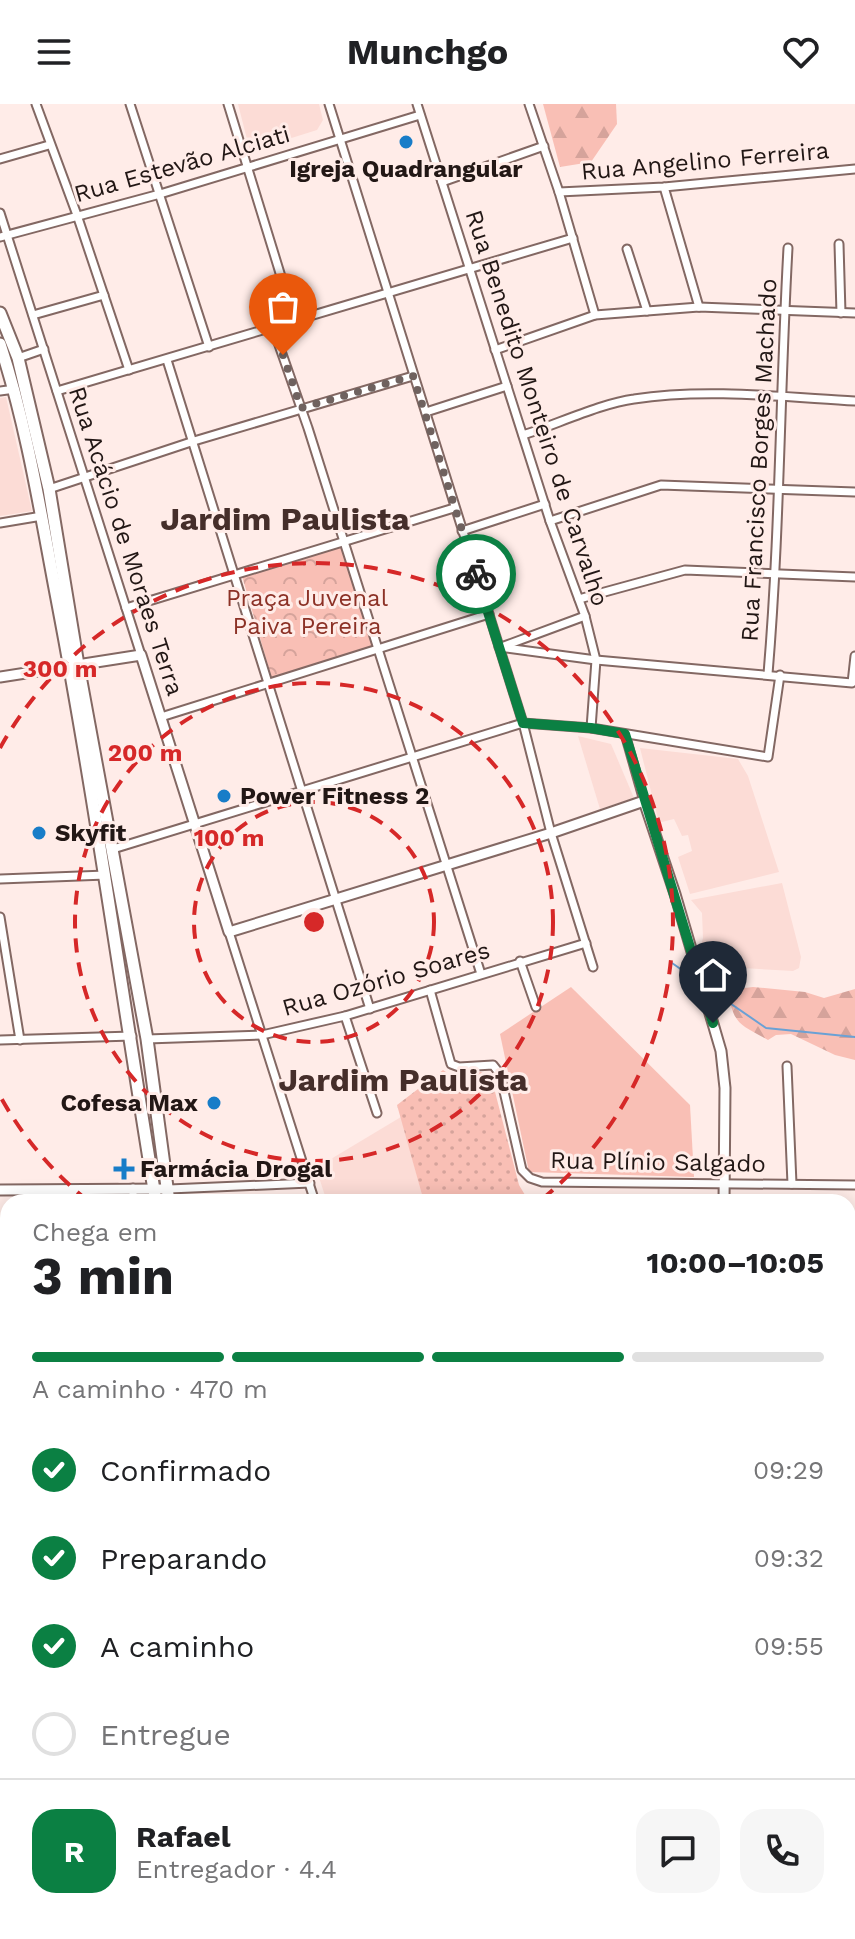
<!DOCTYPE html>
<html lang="pt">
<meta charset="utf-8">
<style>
:root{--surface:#fff;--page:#f6f6f6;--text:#202124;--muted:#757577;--line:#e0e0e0;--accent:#0b8043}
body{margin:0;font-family:"Work Sans",sans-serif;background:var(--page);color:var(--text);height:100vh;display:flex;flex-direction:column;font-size:30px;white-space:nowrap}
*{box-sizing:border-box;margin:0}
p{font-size:26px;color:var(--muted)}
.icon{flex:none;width:44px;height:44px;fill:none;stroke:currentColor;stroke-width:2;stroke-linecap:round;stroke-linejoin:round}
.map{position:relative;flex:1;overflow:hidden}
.panel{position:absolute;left:0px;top:1090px;width:856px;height:746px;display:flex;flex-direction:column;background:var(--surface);border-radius:24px 24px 0 0;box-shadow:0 4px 20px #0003}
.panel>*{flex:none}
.pin{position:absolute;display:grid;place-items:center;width:68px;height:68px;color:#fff;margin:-82px -34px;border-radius:50% 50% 50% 0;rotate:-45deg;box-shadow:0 0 8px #0007}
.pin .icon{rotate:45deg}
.courier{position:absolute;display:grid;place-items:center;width:80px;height:80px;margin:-40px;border:6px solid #0b8043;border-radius:50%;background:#fff;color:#222;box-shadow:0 2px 10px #0007}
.summary em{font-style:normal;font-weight:700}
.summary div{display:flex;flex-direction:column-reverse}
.summary{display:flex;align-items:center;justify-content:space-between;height:136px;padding:0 32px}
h1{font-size:52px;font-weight:700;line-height:60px}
.bar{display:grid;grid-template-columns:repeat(4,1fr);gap:12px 8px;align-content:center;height:96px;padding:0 32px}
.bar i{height:10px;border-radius:6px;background:var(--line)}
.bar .on{background:var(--accent)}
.bar p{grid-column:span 4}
.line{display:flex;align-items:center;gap:20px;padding:0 32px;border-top:2px solid var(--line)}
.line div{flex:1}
.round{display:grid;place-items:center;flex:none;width:84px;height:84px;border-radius:24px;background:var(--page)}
ol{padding:0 32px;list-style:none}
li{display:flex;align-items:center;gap:24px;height:88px}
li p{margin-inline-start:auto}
li .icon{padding:8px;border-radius:50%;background:var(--accent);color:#fff;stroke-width:4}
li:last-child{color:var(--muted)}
li i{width:44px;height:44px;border:4px solid var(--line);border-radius:50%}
header{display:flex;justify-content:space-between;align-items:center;height:104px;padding:0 32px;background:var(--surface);font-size:36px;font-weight:700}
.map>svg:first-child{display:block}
</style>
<header><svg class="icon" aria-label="menu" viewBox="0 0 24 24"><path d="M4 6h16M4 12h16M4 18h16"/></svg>Munchgo<svg class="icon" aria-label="heart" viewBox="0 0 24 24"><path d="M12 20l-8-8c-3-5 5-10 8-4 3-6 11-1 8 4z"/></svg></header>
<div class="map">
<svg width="855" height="1835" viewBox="0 0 855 1835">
<defs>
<pattern id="grass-dots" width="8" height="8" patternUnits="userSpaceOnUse" patternTransform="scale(2)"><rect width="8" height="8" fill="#f9bfb5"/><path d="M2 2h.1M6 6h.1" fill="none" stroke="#d5a39b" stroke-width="1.8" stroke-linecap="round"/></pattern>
<pattern id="forest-firs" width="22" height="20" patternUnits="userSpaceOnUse" patternTransform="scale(2)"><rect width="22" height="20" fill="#f9bfb5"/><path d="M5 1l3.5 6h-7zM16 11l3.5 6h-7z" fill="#d5a39b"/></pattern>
<pattern id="park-crowns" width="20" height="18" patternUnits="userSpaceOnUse" patternTransform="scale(2)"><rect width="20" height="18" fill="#f9bfb5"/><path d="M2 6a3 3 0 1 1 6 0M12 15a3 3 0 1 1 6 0" fill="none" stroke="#d5a39b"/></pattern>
</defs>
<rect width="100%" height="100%" fill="#ffece8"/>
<g fill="#fcdcd6">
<polygon points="238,0 319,0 323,16 317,26 250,47"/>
<polygon points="6,293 32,407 0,412 0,294"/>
<polygon points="578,632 611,640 634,694 600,705"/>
<polygon points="640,644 738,655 748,672 779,768 690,790 678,753 692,747 688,731 682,732 674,715 662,718 658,715"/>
<polygon points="782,779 801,853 799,864 793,867 706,862 699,847 703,834 702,809 691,796"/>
<polygon points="401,1013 424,1098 327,1098 316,1064"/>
<polygon points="370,1828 533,1828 533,1835 365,1835"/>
</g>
<path fill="url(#grass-dots)" d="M443 966 455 974C474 968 481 961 493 980L519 1081 525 1091H712L711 1098H424L397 1001Z"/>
<g fill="url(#forest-firs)">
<polygon points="543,0 616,0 617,20 591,58 560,63"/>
<path d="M753 883 805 888 824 894 855 885V956L835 951 791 930 776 931 768 936C739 920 733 920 728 886Z"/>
</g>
<polygon fill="url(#park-crowns)" points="342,442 374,543 272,575 242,472"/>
<polygon fill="#f9bfb5" points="571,883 690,1001 694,1073 529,1068 500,930"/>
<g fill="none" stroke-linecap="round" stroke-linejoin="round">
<g stroke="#6aa1d5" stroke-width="2">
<polyline points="672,859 692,873"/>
<polyline points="708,884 766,924 855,933"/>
</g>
<g stroke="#836863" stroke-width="11">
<g id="minor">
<polyline points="36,0 77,111 129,266"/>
<polyline points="130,0 209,243"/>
<polyline points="228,0 295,218"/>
<polyline points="329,0 523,619 551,729 593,863"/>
<polyline points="417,0 550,417 585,512 596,556 591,624"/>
<polyline points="529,0 559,88 595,211"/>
<polyline points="0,55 49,41"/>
<polyline points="442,78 544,42"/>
<polyline points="664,83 699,203"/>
<polyline points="559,88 664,83 855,65"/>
<polyline points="0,109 141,551"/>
<polyline points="0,133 160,90 420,11"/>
<polyline points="839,140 841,209"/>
<polyline points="627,145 647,207"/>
<polyline points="33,211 104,191"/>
<polyline points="273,224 308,324 481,870"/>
<polyline points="495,246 595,211 699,203 855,209"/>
<polyline points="18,254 44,245"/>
<polyline points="167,256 370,905"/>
<polyline points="0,287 15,285"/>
<polyline points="57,287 573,134"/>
<polyline points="426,308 507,282"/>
<path d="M523 331C555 321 602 299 634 295 704 284 784 293 855 297"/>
<polyline points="49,385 194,337 413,272"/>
<polyline points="550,417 661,381 855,388"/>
<polyline points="0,419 42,412"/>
<polyline points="462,427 545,400"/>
<polyline points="579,495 685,466 855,473"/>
<polyline points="126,504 454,404"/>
<polyline points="504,542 585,512"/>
<polyline points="499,543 596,556 852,579 855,552"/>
<path d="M768 570C780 428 780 286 788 144"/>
<polyline points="161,613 489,510"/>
<polyline points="625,630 644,697"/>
<polyline points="113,745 523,619 591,624 768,653 780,571"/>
<polyline points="0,775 106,771"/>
<polyline points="0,813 20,936"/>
<polyline points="229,828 315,1098"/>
<polyline points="520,857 536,903"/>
<polyline points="430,886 451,960 459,963 493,961 500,970 522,1066 530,1074 542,1078 855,1081"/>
<polyline points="345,912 377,1009"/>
<polyline points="147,935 262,931 345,912 586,839"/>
<polyline points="0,936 132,932"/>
<polyline points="787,962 792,1080"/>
<polyline points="169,1085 310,1079"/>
<polyline points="133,1098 133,1084"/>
<polyline points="0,1171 8,1171"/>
<polyline points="0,1250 8,1250"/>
<polyline points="848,1259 855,1258"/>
<polyline points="0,1331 8,1331"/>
<polyline points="848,1406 855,1406"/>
<polyline points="0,1415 8,1415"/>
<polyline points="0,1527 8,1526"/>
<polyline points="0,1622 8,1622"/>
<polyline points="848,1628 855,1628"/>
<polyline points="0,1748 8,1749"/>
<polyline points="848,1786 855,1683"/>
<polyline points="18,1835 19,1828"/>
<polyline points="112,1835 113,1828"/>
<polyline points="845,1835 846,1828"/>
</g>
</g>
<g stroke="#836863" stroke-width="13">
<g id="tertiary">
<polyline points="0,573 141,551 229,828 551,729 644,697 675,790 721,947 725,984 724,1098"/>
<polyline points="0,1086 169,1085"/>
</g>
</g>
<g stroke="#836863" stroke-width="14">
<g id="secondary">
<polyline points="848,1494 855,1494"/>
<polyline points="702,1835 702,1828"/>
</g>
</g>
<g stroke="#836863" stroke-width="15">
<g id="primary">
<polyline points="0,209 18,254 49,385 78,561 147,935 169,1098"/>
<path d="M0 240C28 325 41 412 58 500 96 699 123 899 156 1098"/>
<polyline points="290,1828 291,1835"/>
<polyline points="361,1835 362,1828"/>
</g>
</g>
<use href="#minor" stroke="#fff" stroke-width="7"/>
<use href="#tertiary" stroke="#fff" stroke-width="9"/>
<use href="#secondary" stroke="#fff" stroke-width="10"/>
<use href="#primary" stroke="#fff" stroke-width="11"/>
</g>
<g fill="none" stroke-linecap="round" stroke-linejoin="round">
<polyline stroke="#6f625f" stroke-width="8" stroke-dasharray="0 14.4" points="283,251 301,304 413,272 476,470"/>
<polyline stroke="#0b8043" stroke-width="10" points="476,470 523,619 591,624 625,630 713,919"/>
</g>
<g fill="none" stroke="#d62828" stroke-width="4" stroke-dasharray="14 10">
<circle cx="314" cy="818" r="120"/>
<circle cx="314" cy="818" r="239"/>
<path d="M88 1097A359 359 0 0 1 0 992M0 644A359 359 0 1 1 540 1097"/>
</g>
<g fill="#187dc8" stroke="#ffece8" stroke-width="3">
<circle cx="406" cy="38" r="8"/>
<circle cx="224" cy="692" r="8"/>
<circle cx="39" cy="729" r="8"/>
<circle cx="214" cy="999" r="8"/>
<path d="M120 1053h8v8h8v8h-8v8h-8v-8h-8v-8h8z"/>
</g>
<g text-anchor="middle" stroke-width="6" stroke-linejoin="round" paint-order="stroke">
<g font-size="24" fill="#221715" stroke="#ffece8">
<text transform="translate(705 57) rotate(-5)" y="8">Rua Angelino Ferreira</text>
<text transform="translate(182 60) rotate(-16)" y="8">Rua Estevão Alciati</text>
<text transform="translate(537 304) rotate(72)" y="8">Rua Benedito Monteiro de Carvalho</text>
<text transform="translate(759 356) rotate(-87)" y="8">Rua Francisco Borges Machado</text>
<text transform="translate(126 437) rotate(72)" y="8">Rua Acácio de Moraes Terra</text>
<text transform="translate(386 875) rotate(-16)" y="8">Rua Ozório Soares</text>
<text transform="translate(658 1058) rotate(1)" y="8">Rua Plínio Salgado</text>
</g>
<g font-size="24" font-weight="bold" fill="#221715" stroke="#ffece8" text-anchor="start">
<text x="406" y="73" text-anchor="middle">Igreja Quadrangular</text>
<text x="240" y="700">Power Fitness 2</text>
<text x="55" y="737">Skyfit</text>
<text x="198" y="1007" text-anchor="end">Cofesa Max</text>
<text x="140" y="1073">Farmácia Drogal</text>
</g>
<g font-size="24" fill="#8c3126" stroke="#ffece8">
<text x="307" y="502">Praça Juvenal<tspan x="307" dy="28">Paiva Pereira</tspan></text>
</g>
<g font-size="32" font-weight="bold" fill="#452e2a" stroke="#ffece8">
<text x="285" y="426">Jardim Paulista</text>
<text x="403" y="987">Jardim Paulista</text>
</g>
</g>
<circle cx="314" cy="818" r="12" fill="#d62828" stroke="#ffece8" stroke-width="4"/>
<g font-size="24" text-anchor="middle" font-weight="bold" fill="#d62828" stroke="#ffece8" stroke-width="6" stroke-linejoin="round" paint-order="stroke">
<text x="60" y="573">300 m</text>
<text x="145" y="657">200 m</text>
<text x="229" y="742">100 m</text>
</g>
</svg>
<div class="pin" style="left:283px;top:251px;background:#ea580c"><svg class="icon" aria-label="bag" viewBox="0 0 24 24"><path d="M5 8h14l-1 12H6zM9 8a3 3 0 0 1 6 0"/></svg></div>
<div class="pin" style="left:713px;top:919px;background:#1f2937"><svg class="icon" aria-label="home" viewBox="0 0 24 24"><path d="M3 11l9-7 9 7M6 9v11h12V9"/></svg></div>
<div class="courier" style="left:476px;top:470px"><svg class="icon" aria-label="bike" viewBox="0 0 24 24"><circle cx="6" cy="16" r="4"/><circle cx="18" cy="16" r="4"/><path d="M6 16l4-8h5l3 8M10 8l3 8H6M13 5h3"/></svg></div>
<section class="panel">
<div class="summary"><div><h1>3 min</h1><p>Chega em</p></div><em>10:00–10:05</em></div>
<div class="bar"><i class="on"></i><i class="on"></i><i class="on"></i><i></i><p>A caminho · 470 m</p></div>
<ol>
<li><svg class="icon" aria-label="check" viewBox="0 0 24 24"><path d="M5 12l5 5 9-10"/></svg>Confirmado<p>09:29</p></li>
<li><svg class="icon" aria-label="check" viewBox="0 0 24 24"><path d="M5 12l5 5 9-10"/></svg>Preparando<p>09:32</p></li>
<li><svg class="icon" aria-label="check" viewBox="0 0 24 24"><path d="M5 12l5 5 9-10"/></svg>A caminho<p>09:55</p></li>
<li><i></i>Entregue</li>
</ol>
<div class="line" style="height:144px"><b class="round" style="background:var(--accent);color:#fff">R</b><div><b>Rafael</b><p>Entregador · 4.4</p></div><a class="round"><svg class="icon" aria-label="chat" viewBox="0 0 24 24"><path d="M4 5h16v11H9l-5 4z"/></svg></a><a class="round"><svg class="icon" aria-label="phone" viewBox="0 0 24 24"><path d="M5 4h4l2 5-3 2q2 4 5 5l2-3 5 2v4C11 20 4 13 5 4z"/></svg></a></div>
</section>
</div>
